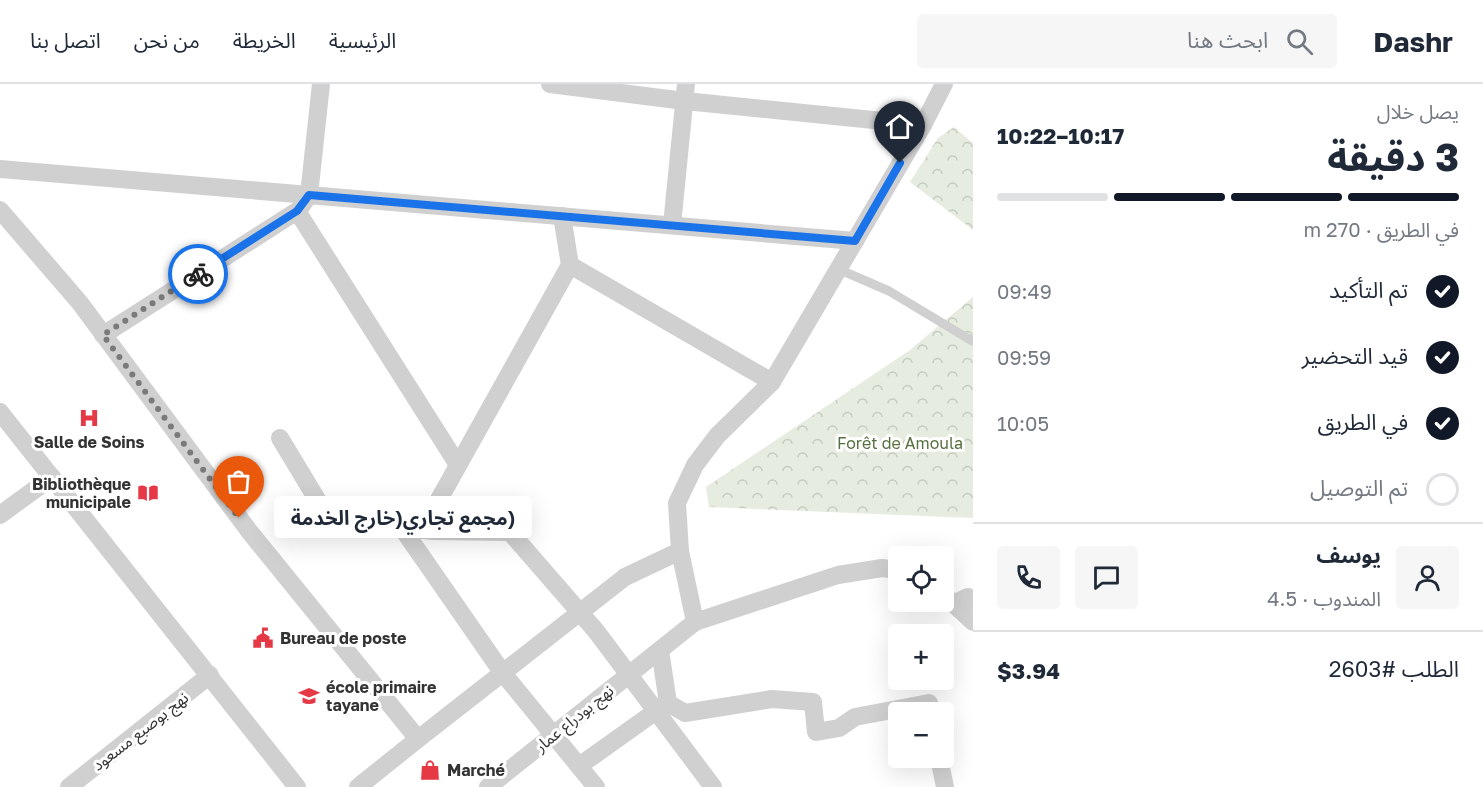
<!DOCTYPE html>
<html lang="ar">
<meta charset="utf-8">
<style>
:root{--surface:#fff;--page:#f6f6f7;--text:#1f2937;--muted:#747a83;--line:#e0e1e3;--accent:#111827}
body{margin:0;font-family:"Golos Text","Noto Sans Arabic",sans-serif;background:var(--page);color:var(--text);direction:rtl;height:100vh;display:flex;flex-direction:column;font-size:22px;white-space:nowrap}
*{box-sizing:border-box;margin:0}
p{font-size:20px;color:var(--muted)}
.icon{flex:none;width:33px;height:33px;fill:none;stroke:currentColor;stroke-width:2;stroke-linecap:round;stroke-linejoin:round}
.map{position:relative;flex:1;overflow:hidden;direction:ltr}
.drawer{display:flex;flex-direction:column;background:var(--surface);width:510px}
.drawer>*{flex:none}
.controls{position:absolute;left:888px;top:462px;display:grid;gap:12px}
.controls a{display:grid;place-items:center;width:66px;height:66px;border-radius:6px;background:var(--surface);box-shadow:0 6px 24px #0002;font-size:30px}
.pin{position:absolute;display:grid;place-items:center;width:51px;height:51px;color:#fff;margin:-62px -26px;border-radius:50% 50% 50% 0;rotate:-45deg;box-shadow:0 0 6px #0007}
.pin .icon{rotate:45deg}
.courier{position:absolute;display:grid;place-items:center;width:60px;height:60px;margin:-30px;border:4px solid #1a73e8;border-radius:50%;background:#fff;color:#222;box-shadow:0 2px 8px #0007}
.bubble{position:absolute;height:42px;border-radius:6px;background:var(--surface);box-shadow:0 6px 24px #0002;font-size:20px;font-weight:700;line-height:42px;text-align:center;direction:rtl}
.head em{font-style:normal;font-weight:700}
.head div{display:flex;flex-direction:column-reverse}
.head{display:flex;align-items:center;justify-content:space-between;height:102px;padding:0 24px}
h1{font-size:39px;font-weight:700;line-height:45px}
.bar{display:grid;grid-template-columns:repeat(4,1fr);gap:9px 6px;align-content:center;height:72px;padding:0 24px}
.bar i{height:8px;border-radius:4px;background:var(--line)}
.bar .selected{background:var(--accent)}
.bar p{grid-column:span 4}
.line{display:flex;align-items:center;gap:15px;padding:0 24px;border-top:2px solid var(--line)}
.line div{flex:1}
.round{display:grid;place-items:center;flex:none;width:63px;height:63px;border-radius:6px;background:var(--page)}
ol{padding:0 24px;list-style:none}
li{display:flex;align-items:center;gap:18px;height:66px}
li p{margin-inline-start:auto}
li .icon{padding:6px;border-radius:50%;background:var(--accent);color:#fff;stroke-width:4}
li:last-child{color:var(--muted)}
li i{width:33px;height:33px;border:3px solid var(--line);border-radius:50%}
header{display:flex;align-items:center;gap:36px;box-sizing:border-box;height:84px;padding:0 30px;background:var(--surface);border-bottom:2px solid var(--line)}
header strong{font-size:28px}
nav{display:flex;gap:33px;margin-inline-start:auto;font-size:21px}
.search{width:420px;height:54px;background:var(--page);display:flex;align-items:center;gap:15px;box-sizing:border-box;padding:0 21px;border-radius:6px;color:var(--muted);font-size:22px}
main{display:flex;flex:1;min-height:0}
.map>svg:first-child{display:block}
</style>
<header>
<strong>Dashr</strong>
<div class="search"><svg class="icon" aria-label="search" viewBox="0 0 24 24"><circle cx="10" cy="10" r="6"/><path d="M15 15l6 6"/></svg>ابحث هنا</div>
<nav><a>الرئيسية</a><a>الخريطة</a><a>من نحن</a><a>اتصل بنا</a></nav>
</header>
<main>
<section class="drawer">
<div class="head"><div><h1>3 دقيقة</h1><p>يصل خلال</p></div><em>10:17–10:22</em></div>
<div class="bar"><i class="selected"></i><i class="selected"></i><i class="selected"></i><i></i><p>في الطريق · 270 m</p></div>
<ol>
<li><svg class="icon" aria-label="check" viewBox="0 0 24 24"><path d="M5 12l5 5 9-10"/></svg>تم التأكيد<p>09:49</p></li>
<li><svg class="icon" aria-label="check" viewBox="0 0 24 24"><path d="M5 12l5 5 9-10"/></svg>قيد التحضير<p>09:59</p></li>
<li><svg class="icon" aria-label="check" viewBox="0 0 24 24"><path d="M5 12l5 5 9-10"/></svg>في الطريق<p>10:05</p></li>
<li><i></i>تم التوصيل</li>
</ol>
<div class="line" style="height:108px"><a class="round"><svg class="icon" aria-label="person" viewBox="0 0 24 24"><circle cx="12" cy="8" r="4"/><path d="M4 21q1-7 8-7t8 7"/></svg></a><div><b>يوسف</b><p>المندوب · 4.5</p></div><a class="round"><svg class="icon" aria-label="chat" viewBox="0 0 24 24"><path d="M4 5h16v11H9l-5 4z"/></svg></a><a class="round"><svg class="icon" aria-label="phone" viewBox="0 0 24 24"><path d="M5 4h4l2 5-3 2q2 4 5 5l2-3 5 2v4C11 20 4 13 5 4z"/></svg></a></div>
<div class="line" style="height:78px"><div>الطلب #2603</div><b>$3.94</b></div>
</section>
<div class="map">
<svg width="973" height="703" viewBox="0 0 973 703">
<defs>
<pattern id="forest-crowns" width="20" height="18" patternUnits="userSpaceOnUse" patternTransform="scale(1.5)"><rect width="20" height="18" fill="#e6ecdf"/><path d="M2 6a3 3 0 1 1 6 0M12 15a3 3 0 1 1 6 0" fill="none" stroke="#c6cbc0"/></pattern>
</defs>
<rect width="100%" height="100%" fill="#fff"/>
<g fill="url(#forest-crowns)">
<polygon points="954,43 973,59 973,146 910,98 938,54"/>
<polygon points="973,213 973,434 709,423 706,403 910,266"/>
</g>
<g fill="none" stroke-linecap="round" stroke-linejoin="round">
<polyline stroke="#d0d0d0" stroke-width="9" points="838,185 889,207 972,257"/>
<g stroke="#d0d0d0" stroke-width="18">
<polyline points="550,0 685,17 923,41"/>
<polyline points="0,85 855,157"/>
<polyline points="302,121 309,111 321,0"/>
<polyline points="0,126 80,219 249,447 418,655 358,703"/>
<polyline points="672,141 686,0"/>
<polyline points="570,181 772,298"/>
<polyline points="103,251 297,127 458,381"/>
<polyline points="0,328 297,703"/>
<polyline points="280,354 330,437 434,447 510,448 596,547 713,703"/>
<polyline points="0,431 52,393"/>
<polyline points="402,444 502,588 596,703"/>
<polyline points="422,446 570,181 562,132"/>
<polyline points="944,511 973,538"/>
<polyline points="953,520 968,513 973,516"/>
<polyline points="695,538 680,467 677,419 695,381 717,352 772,298 923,41 944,0"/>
<polyline points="660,566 668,619"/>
<polyline points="668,619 685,629 772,615 813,618 816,648 839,644 855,633 929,619 931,628"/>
<polyline points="418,655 625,493 680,467"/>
<polyline points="939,674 945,703"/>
<polyline points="579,682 666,620"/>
<polyline points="69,703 210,591"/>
<polyline points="488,703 695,538 838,491 882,484 898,486"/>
</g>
</g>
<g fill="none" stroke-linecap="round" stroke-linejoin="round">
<polyline stroke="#7a7a7a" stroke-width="6" stroke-dasharray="0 10.8" points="198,190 103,251 239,434"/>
<polyline stroke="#1a73e8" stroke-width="8" points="198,190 297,127 309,111 855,157 900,79"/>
</g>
<defs>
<g id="hospital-bare" transform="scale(1.62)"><path d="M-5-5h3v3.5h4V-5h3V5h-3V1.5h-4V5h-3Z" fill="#e63946" stroke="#fff" stroke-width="2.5" paint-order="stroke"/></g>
<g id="library-bare" transform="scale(1.62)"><path d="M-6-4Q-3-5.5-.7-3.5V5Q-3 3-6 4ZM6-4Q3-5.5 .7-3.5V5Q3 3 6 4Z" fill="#e63946" stroke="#fff" stroke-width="2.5" paint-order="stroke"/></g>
<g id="civic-bare" transform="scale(1.62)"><path d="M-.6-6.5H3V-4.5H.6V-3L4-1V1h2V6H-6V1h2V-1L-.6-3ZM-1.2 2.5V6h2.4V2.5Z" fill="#e63946" stroke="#fff" stroke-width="2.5" paint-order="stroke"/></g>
<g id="school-bare" transform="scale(1.62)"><path d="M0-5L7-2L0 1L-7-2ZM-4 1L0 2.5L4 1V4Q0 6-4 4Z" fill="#e63946" stroke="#fff" stroke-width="2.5" paint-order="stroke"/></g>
<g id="shop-bare" transform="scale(1.62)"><path d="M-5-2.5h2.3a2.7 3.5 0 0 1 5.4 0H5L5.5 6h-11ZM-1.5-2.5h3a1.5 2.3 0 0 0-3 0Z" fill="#e63946" stroke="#fff" stroke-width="2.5" paint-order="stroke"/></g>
</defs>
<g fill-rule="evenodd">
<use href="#hospital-bare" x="89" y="334"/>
<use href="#library-bare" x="148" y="409"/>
<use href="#civic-bare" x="263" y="554"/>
<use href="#school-bare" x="309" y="612"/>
<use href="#shop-bare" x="430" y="686"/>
</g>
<g text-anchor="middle" stroke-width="6" stroke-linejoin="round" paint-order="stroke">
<g font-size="16" font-weight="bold" fill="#333" stroke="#fff" text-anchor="start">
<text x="89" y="364" text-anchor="middle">Salle de Soins</text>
<text x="131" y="406" text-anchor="end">Bibliothèque<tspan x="131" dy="18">municipale</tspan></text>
<text x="280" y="560">Bureau de poste</text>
<text x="326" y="609">école primaire<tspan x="326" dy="18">tayane</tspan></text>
<text x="447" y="692">Marché</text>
</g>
<g font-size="16" fill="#56703f" stroke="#fff">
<text x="900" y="365">Forêt de Amoula</text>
</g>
<g font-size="16" fill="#333" stroke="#fff">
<text transform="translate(574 634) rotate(-39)" y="6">نهج بودراع عمار</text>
<text transform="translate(140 647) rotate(-38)" y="6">نهج بوصبع مسعود</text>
</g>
</g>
</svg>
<div class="controls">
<a><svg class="icon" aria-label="locate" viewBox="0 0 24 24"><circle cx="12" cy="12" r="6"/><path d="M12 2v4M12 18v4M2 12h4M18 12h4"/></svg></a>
<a>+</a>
<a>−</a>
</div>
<div class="pin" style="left:239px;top:434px;background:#ea580c"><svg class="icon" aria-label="bag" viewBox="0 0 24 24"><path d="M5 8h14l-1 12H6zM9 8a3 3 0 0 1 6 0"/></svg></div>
<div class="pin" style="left:900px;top:79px;background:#1f2937"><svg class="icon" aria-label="home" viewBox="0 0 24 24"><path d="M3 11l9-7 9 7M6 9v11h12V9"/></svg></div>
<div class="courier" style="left:198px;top:190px"><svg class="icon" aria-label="bike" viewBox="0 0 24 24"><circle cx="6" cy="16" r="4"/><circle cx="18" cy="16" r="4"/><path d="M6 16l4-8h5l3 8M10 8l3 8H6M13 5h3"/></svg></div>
<div class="bubble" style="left:274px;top:412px;width:258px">(مجمع تجاري(خارج الخدمة</div>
</div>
</main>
